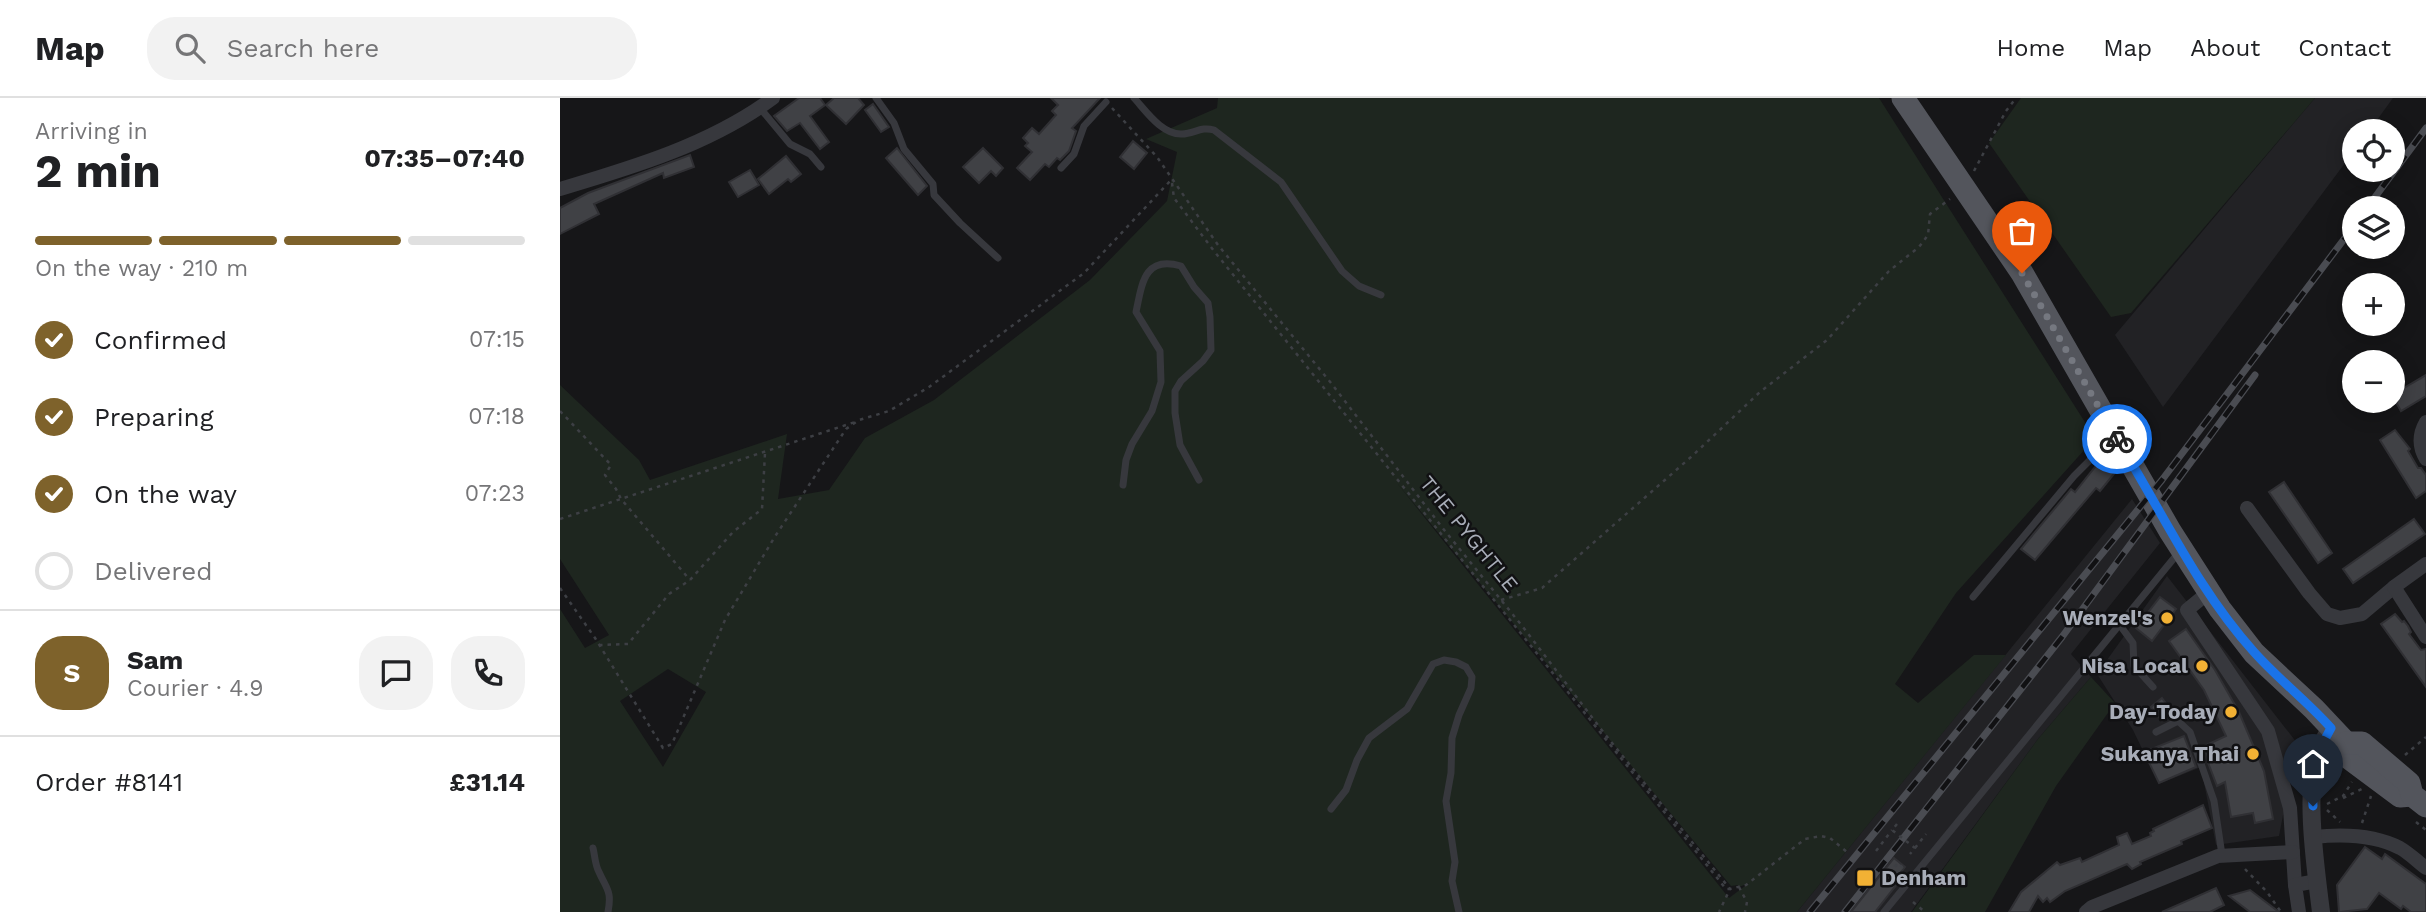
<!DOCTYPE html>
<meta charset="utf-8">
<style>
:root{--surface:#fff;--page:#f2f2f2;--text:#202124;--muted:#757577;--line:#e0e0e0;--accent:#7e622b}
body{margin:0;font-family:"Work Sans",sans-serif;background:var(--page);color:var(--text);height:100vh;display:flex;flex-direction:column;font-size:26px;white-space:nowrap}
*{box-sizing:border-box;margin:0}
p{font-size:23px;color:var(--muted)}
.icon{flex:none;width:38px;height:38px;fill:none;stroke:currentColor;stroke-width:2;stroke-linecap:round;stroke-linejoin:round}
.map{position:relative;flex:1;overflow:hidden}
.side{display:flex;flex-direction:column;background:var(--surface);width:560px}
.side>*{flex:none}
.tools{position:absolute;left:1782px;top:21px;display:grid;gap:14px}
.tools a{display:grid;place-items:center;width:63px;height:63px;border-radius:50%;background:var(--surface);box-shadow:0 4px 18px #0003;font-size:35px}
.pin{position:absolute;display:grid;place-items:center;width:60px;height:60px;color:#fff;margin:-72px -30px;border-radius:50% 50% 50% 0;rotate:-45deg;box-shadow:0 0 7px #0007}
.pin .icon{rotate:45deg}
.courier{position:absolute;display:grid;place-items:center;width:70px;height:70px;margin:-35px;border:5px solid #1a73e8;border-radius:50%;background:#fff;color:#222;box-shadow:0 2px 9px #0007}
.headline em{font-style:normal;font-weight:700}
.headline div{display:flex;flex-direction:column-reverse}
.headline{display:flex;align-items:center;justify-content:space-between;height:119px;padding:0 35px}
h1{font-size:46px;font-weight:700;line-height:52px}
.bar{display:grid;grid-template-columns:repeat(4,1fr);gap:10px 7px;align-content:center;height:84px;padding:0 35px}
.bar i{height:9px;border-radius:5px;background:var(--line)}
.bar .on{background:var(--accent)}
.bar p{grid-column:span 4}
.line{display:flex;align-items:center;gap:18px;padding:0 35px;border-top:2px solid var(--line)}
.line div{flex:1}
.round{display:grid;place-items:center;flex:none;width:74px;height:74px;border-radius:28px;background:var(--page)}
ol{padding:0 35px;list-style:none}
li{display:flex;align-items:center;gap:21px;height:77px}
li p{margin-inline-start:auto}
li .icon{padding:7px;border-radius:50%;background:var(--accent);color:#fff;stroke-width:4}
li:last-child{color:var(--muted)}
li i{width:38px;height:38px;border:4px solid var(--line);border-radius:50%}
header{display:flex;align-items:center;gap:42px;box-sizing:border-box;height:98px;padding:0 35px;background:var(--surface);border-bottom:2px solid var(--line)}
header strong{font-size:33px}
nav{display:flex;gap:38px;margin-inline-start:auto;font-size:24px}
.search{width:490px;height:63px;background:var(--page);display:flex;align-items:center;gap:18px;box-sizing:border-box;padding:0 24px;border-radius:28px;color:var(--muted);font-size:26px}
main{display:flex;flex:1;min-height:0}
.map>svg:first-child{display:block}
</style>
<header>
<strong>Map</strong>
<div class="search"><svg class="icon" aria-label="search" viewBox="0 0 24 24"><circle cx="10" cy="10" r="6"/><path d="M15 15l6 6"/></svg>Search here</div>
<nav><a>Home</a><a>Map</a><a>About</a><a>Contact</a></nav>
</header>
<main>
<section class="side">
<div class="headline"><div><h1>2 min</h1><p>Arriving in</p></div><em>07:35–07:40</em></div>
<div class="bar"><i class="on"></i><i class="on"></i><i class="on"></i><i></i><p>On the way · 210 m</p></div>
<ol>
<li><svg class="icon" aria-label="check" viewBox="0 0 24 24"><path d="M5 12l5 5 9-10"/></svg>Confirmed<p>07:15</p></li>
<li><svg class="icon" aria-label="check" viewBox="0 0 24 24"><path d="M5 12l5 5 9-10"/></svg>Preparing<p>07:18</p></li>
<li><svg class="icon" aria-label="check" viewBox="0 0 24 24"><path d="M5 12l5 5 9-10"/></svg>On the way<p>07:23</p></li>
<li><i></i>Delivered</li>
</ol>
<div class="line" style="height:126px"><b class="round" style="background:var(--accent);color:#fff">S</b><div><b>Sam</b><p>Courier · 4.9</p></div><a class="round"><svg class="icon" aria-label="chat" viewBox="0 0 24 24"><path d="M4 5h16v11H9l-5 4z"/></svg></a><a class="round"><svg class="icon" aria-label="phone" viewBox="0 0 24 24"><path d="M5 4h4l2 5-3 2q2 4 5 5l2-3 5 2v4C11 20 4 13 5 4z"/></svg></a></div>
<div class="line" style="height:91px"><div>Order #8141</div><b>£31.14</b></div>
</section>
<div class="map">
<svg width="1866" height="814" viewBox="0 0 1866 814">
<rect width="100%" height="100%" fill="#161618"/>
<g fill="#222225">
<polygon points="1755,0 1833,0 1809,33 1794,33 1794,53 1603,309 1555,237"/>
<polygon points="1572,401 1600,445 1511,556 1531,579 1478,641 1351,814 1237,814"/>
<polygon points="1607,478 1737,645 1719,738 1656,747 1641,669 1599,686 1573,632 1537,576"/>
</g>
<g fill="#1e261f" fill-rule="evenodd">
<path d="M658 0H1319L1535 340 1396 495 1335 586 1358 605 1414 557H1446L1237 814H0V511L25 550 49 537 0 461V287L79 362 90 382 227 336 218 401 269 392 305 340 374 302 530 182 607 103 617 54 586 41 657 10ZM837 385 1171 788 1178 787 1179 789 1189 785 1169 800ZM108 571 146 594 103 669 60 603Z"/>
<polygon points="1461,0 1755,0 1571,215 1551,219 1429,45"/>
<polygon points="1531,579 1555,605 1496,688 1425,814 1352,814 1478,641"/>
</g>
<g fill="#404145" stroke="#303034" stroke-width="2">
<polygon points="239,0 260,0 265,7 250,18 269,44 260,51 240,25 227,33 214,18"/>
<polygon points="274,0 298,0 304,7 286,26 266,7"/>
<polygon points="491,0 540,0 512,30 516,33 509,53 500,62 497,60 489,69 485,66 470,82 457,70 472,54 465,48 468,45 463,40 472,30 479,36 496,17 492,13 498,7"/>
<polygon points="313,6 329,29 321,34 305,12"/>
<polygon points="573,43 587,55 574,71 560,59"/>
<polygon points="337,50 367,88 358,97 326,60"/>
<polygon points="423,50 443,70 436,78 431,73 419,85 403,69"/>
<polygon points="130,57 134,69 104,80 103,75 34,106 39,116 0,136 0,110 28,95"/>
<polygon points="226,58 241,76 231,84 228,81 209,96 198,81"/>
<polygon points="190,72 199,87 178,99 169,84"/>
<polygon points="1866,277 1866,298 1841,313 1832,297"/>
<polygon points="1835,332 1850,351 1848,353 1858,370 1861,370 1866,377 1866,393 1856,400 1820,342"/>
<polygon points="1543,359 1558,371 1540,393 1536,390 1475,462 1461,451 1511,391 1515,394"/>
<polygon points="1724,384 1772,455 1758,465 1709,394"/>
<polygon points="1854,421 1865,436 1793,485 1783,471"/>
<polygon points="1600,499 1616,511 1592,543 1576,530"/>
<polygon points="1835,516 1842,524 1844,523 1848,528 1851,534 1849,536 1861,552 1866,551 1866,589 1821,526"/>
<polygon points="1626,531 1655,572 1679,614 1704,673 1713,721 1695,725 1693,715 1671,719 1665,684 1657,688 1642,649 1666,638 1644,592 1609,543"/>
<polygon points="1602,600 1613,615 1602,623 1591,609"/>
<polygon points="1624,638 1636,669 1599,685 1584,654"/>
<polygon points="1643,707 1652,730 1621,743 1622,746 1580,764 1581,766 1572,771 1567,766 1505,793 1490,804 1487,800 1483,804 1478,798 1469,814 1449,814 1461,794 1497,764 1500,767 1520,760 1522,764 1559,747 1557,739 1567,735 1572,746 1591,738 1590,735 1594,733 1593,731"/>
<polygon points="1805,749 1822,761 1825,756 1866,786 1866,814 1851,814 1843,808 1841,811 1819,795 1807,811 1779,814 1777,787"/>
<polygon points="1334,760 1345,769 1338,778 1341,781 1315,814 1291,814"/>
<polygon points="1656,790 1664,807 1650,814 1602,814"/>
<polygon points="1690,792 1719,814 1690,814 1669,798"/>
</g>
<g fill="none" stroke-linecap="round" stroke-linejoin="round">
<g stroke="#3d3f44" stroke-width="2.5" stroke-dasharray="3.5 5" stroke-linecap="butt">
<polyline points="552,10 597,59 658,147 771,285 885,433 963,529 1044,635 1170,791 1186,787 1245,741 1261,738 1270,740 1287,754"/>
<polyline points="1414,73 1446,13 1456,0"/>
<polyline points="612,85 614,100 654,153 1166,791 1170,791 1159,814"/>
<polyline points="0,313 51,367 45,377 56,391 61,401 130,482"/>
<polyline points="0,421 295,324"/>
<polyline points="0,490 35,540 103,650 112,646 165,522 214,440 286,331 299,322 329,313 369,289 524,175 612,81"/>
<polyline points="941,502 982,490 1131,359 1200,294 1267,242 1329,173 1359,149 1368,137 1370,116 1390,101"/>
<polyline points="39,547 68,546 109,496 130,482 173,434 202,411 205,355"/>
<polyline points="1845,657 1866,639"/>
<polyline points="1783,700 1802,691"/>
<polyline points="1767,706 1783,698 1792,684"/>
<polyline points="1767,712 1780,724"/>
<polyline points="1856,724 1866,732"/>
<polyline points="1802,725 1811,698"/>
<polyline points="1355,750 1366,736"/>
<polyline points="1316,753 1332,732"/>
<polyline points="1685,771 1707,794 1721,814"/>
<polyline points="1324,782 1338,765 1342,769 1327,787 1332,791"/>
<polyline points="1179,789 1187,804 1185,814"/>
<polyline points="1353,804 1365,814"/>
</g>
<g stroke="#37383d" stroke-width="7">
<polyline points="316,0 334,25 344,51 373,86 374,97 400,125 438,160"/>
<path d="M574 0C586 13 602 37 622 36 634 36 641 28 654 32L721 84 782 173 799 188 821 197"/>
<polyline points="200,10 230,46 250,56 261,69"/>
<polyline points="501,70 514,56 524,28 546,4"/>
<path d="M563 387 566 362 572 346 592 313 601 284 600 253 576 214C582 186 584 157 621 168L634 189 648 205 650 219 651 252 643 263 621 283 615 293V315L620 347 639 382"/>
<polyline points="1413,499 1514,378 1552,340"/>
<polyline points="1559,526 1573,545 1574,568 1593,589"/>
<polyline points="1596,634 1618,623 1630,634 1654,703 1662,757"/>
<polyline points="771,711 786,692 797,662 809,640 847,611 873,566 884,562 896,564 906,569 912,579 911,590 899,617 892,640 891,675 886,703 895,764 892,783 899,814"/>
<path d="M33 750C35 758 35 767 39 774 47 792 52 793 48 814"/>
<polyline points="1324,814 1619,454"/>
</g>
<g stroke="#37383d" stroke-width="14">
<path d="M0 91C74 69 151 46 213 0"/>
<path d="M1866 324C1859 336 1859 349 1866 361"/>
<polyline points="1687,410 1749,495 1767,516 1780,520 1802,516 1834,489"/>
<polyline points="1866,466 1834,489 1866,539"/>
<polyline points="1649,494 1627,512 1708,633 1730,710 1735,787"/>
<path d="M1754 739C1782 736 1813 736 1840 750 1849 755 1858 764 1866 770"/>
<polyline points="1526,814 1532,809 1658,758 1733,754"/>
<polyline points="1739,814 1735,787 1757,783"/>
</g>
<path stroke="#37383d" stroke-width="18" d="M1761 814C1756 773 1744 692 1758 655 1761 646 1766 638 1771 630"/>
<g stroke="#53555c" stroke-width="23">
<polyline points="1343,0 1462,175 1610,433 1660,511 1694,555 1754,611 1786,645 1789,660 1840,698 1852,697"/>
<polyline points="1786,645 1802,645 1849,685 1852,697 1866,708"/>
</g>
<g stroke="#4a4c52" stroke-width="7">
<g id="rail">
<polyline points="1807,110 1866,30"/>
<polyline points="1250,814 1602,382 1794,128"/>
<polyline points="1285,814 1502,539 1695,277"/>
</g>
</g>
<use href="#rail" stroke="#111113" stroke-width="4.5" stroke-dasharray="13" stroke-linecap="butt"/>
<polyline stroke="#3d3f44" stroke-width="2.5" stroke-dasharray="3.5 5" stroke-linecap="butt" points="1337,726 1332,732 1355,750 1350,756"/>
</g>
<g fill="none" stroke-linecap="round" stroke-linejoin="round">
<polyline stroke="#757880" stroke-width="7" stroke-dasharray="0 12.6" points="1462,175 1557,341"/>
<path stroke="#1a73e8" stroke-width="9" d="M1557 341C1602 413 1637 491 1694 554 1718 581 1747 603 1771 630 1755 658 1751 676 1753 708"/>
</g>
<g fill="#f2b134" stroke="#111113" stroke-width="2.5">
<circle cx="1607" cy="520" r="7"/>
<circle cx="1642" cy="568" r="7"/>
<circle cx="1671" cy="614" r="7"/>
<circle cx="1693" cy="656" r="7"/>
<rect x="1296" y="771" width="18" height="18" rx="3.5"/>
</g>
<g text-anchor="middle" stroke-width="5" stroke-linejoin="round" paint-order="stroke">
<g font-size="21" fill="#a8adb8" stroke="#111113">
<text transform="translate(909 436) rotate(51)" y="7">THE PYGHTLE</text>
</g>
<g font-size="21" font-weight="bold" fill="#a8adb8" stroke="#111113" text-anchor="end">
<text x="1593" y="527">Wenzel's</text>
<text x="1628" y="575">Nisa Local</text>
<text x="1657" y="621">Day-Today</text>
<text x="1679" y="663">Sukanya Thai</text>
<text x="1321" y="787" text-anchor="start">Denham</text>
</g>
</g>
</svg>
<div class="tools">
<a><svg class="icon" aria-label="locate" viewBox="0 0 24 24"><circle cx="12" cy="12" r="6"/><path d="M12 2v4M12 18v4M2 12h4M18 12h4"/></svg></a>
<a><svg class="icon" aria-label="layers" viewBox="0 0 24 24"><path d="M12 4l9 5-9 5-9-5zM3 14l9 5 9-5"/></svg></a>
<a>+</a>
<a>−</a>
</div>
<div class="pin" style="left:1462px;top:175px;background:#ea580c"><svg class="icon" aria-label="bag" viewBox="0 0 24 24"><path d="M5 8h14l-1 12H6zM9 8a3 3 0 0 1 6 0"/></svg></div>
<div class="pin" style="left:1753px;top:708px;background:#1f2937"><svg class="icon" aria-label="home" viewBox="0 0 24 24"><path d="M3 11l9-7 9 7M6 9v11h12V9"/></svg></div>
<div class="courier" style="left:1557px;top:341px"><svg class="icon" aria-label="bike" viewBox="0 0 24 24"><circle cx="6" cy="16" r="4"/><circle cx="18" cy="16" r="4"/><path d="M6 16l4-8h5l3 8M10 8l3 8H6M13 5h3"/></svg></div>
</div>
</main>
